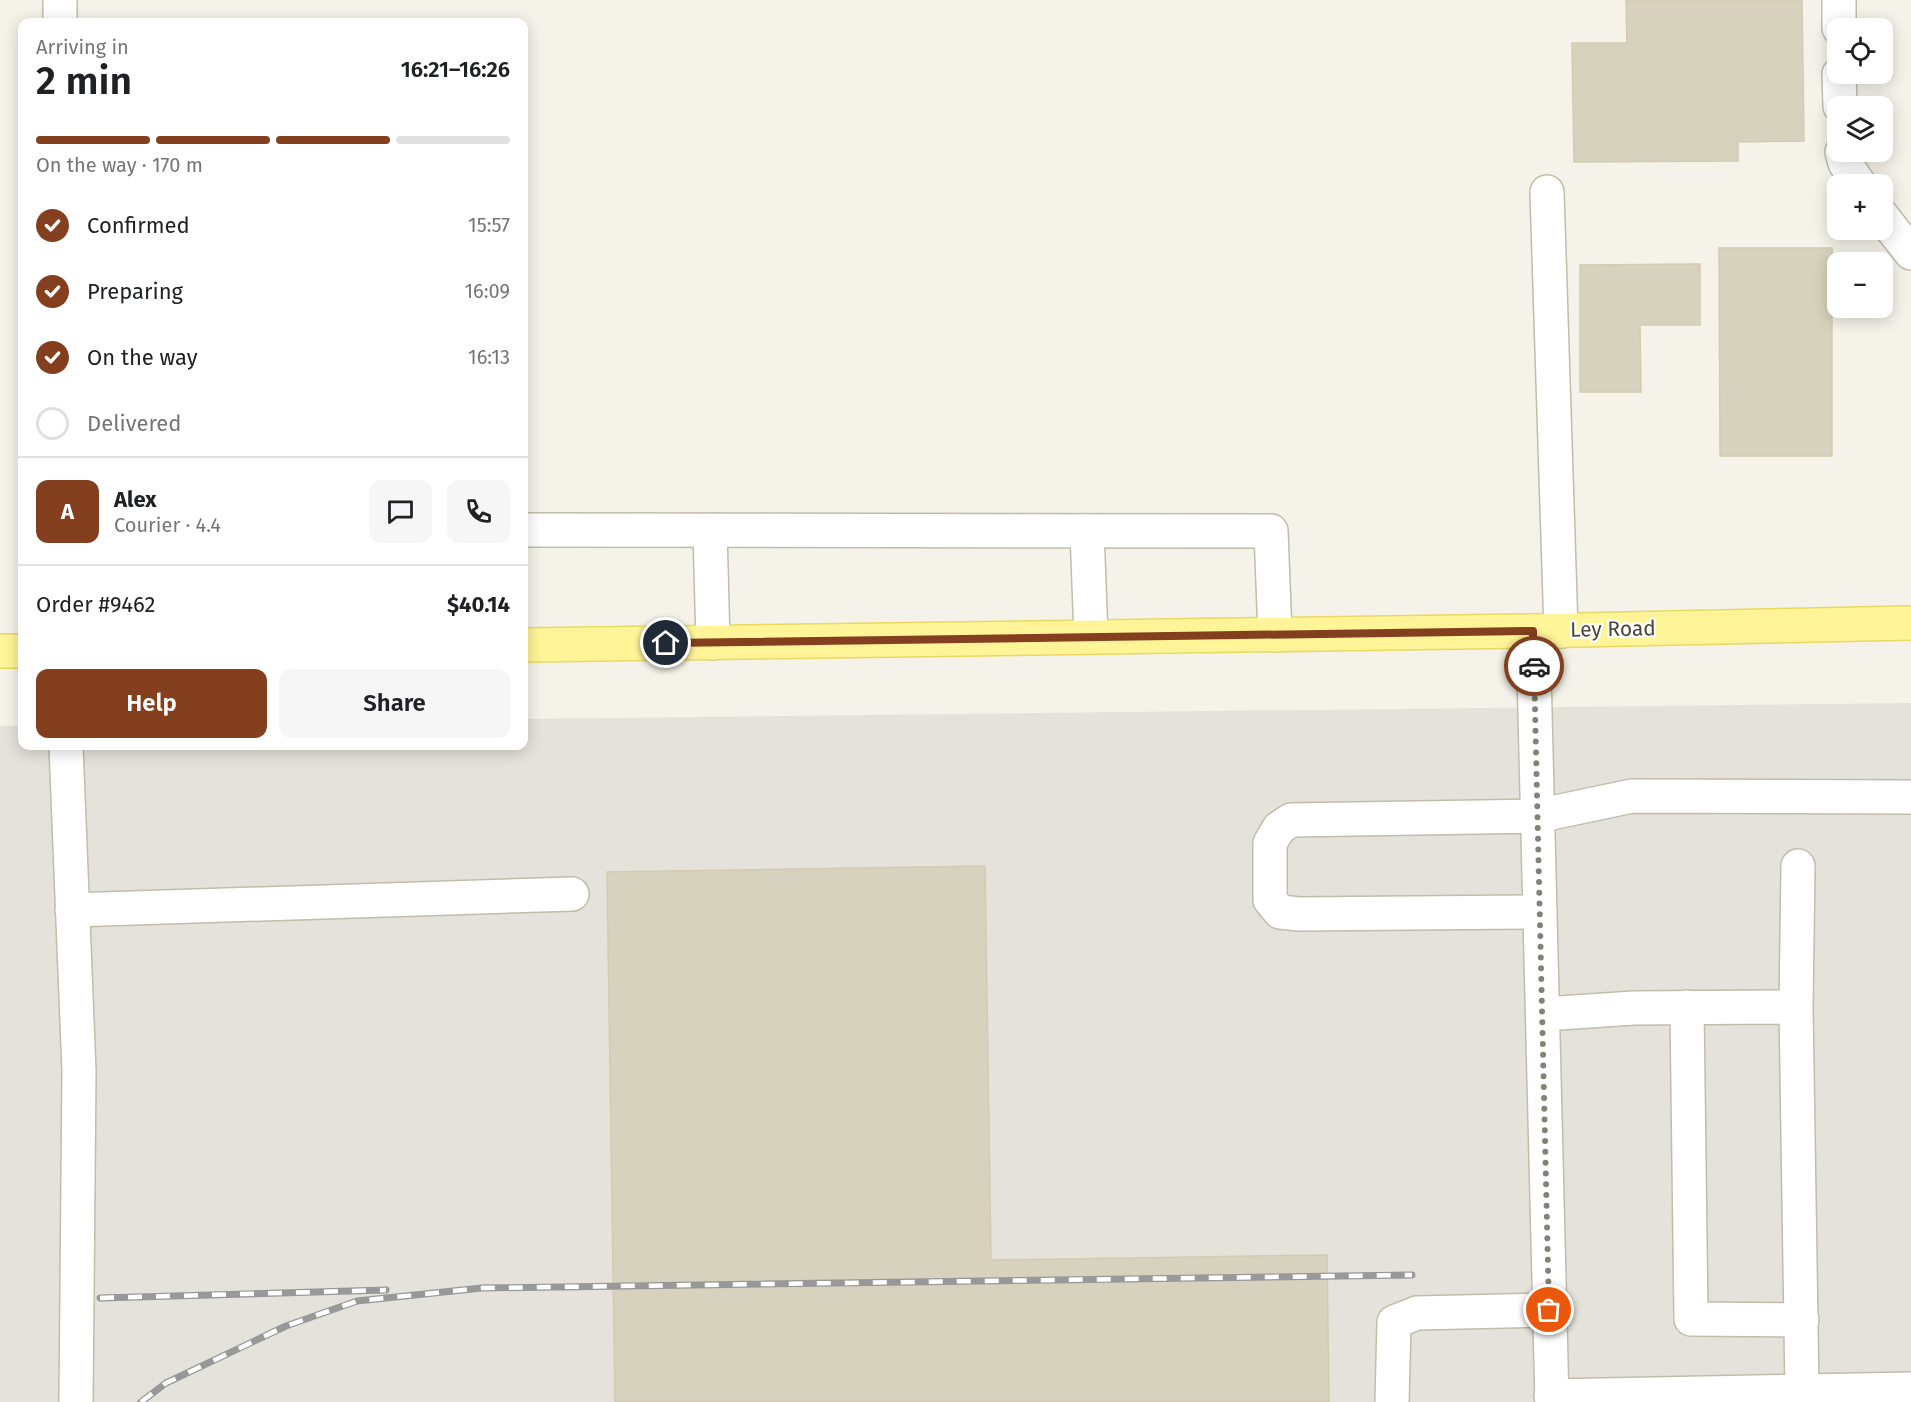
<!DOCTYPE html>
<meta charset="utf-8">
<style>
:root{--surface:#fff;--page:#f6f6f6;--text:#202124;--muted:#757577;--line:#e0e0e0;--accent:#843f1e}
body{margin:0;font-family:"Fira Sans",sans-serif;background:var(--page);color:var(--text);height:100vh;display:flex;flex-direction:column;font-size:22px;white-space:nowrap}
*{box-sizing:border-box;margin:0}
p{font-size:20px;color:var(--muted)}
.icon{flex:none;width:33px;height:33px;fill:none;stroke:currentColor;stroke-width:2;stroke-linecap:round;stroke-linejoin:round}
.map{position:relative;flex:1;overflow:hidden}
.panel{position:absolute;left:18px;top:18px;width:510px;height:732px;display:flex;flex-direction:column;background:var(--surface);border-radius:12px;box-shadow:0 3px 15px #0003}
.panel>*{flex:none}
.controls{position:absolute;left:1827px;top:18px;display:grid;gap:12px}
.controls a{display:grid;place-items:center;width:66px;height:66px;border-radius:12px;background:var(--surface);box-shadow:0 3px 15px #0003;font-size:30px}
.pin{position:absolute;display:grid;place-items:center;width:51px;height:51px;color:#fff;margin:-26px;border:3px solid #fff;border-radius:50%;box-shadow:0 2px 6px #0007}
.courier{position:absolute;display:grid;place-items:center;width:60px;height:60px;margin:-30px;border:4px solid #843f1e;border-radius:50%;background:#fff;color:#222;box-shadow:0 2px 8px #0007}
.headline em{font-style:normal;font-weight:600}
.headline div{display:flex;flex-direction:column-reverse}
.headline{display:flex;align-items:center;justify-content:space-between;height:102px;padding:0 18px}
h1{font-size:39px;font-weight:600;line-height:45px}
.bar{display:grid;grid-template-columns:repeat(4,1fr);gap:9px 6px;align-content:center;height:72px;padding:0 18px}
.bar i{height:8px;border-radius:4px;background:var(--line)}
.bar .active{background:var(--accent)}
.bar p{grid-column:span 4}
.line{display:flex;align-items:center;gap:15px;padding:0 18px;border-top:2px solid var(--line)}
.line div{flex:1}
.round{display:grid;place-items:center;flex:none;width:63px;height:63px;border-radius:12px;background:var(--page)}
ol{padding:0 18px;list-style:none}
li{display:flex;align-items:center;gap:18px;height:66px}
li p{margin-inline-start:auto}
li .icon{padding:6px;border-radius:50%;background:var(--accent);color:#fff;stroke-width:4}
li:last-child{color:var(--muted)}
li i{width:33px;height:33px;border:3px solid var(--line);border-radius:50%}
.action{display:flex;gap:12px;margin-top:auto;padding:12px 18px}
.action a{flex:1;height:69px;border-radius:12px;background:var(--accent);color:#fff;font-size:24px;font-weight:600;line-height:69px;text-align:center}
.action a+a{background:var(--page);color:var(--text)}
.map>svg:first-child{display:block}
</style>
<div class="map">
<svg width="1911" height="1402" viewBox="0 0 1911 1402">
<rect width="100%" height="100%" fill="#f5f3e9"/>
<polygon fill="#e4e2da" points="1911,703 1911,1402 0,1402 0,726 22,726 22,746 524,746 524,719"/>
<g fill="#d7d2bd" stroke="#d2cbb0" stroke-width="1.5">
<polygon points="1626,0 1802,0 1804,141 1738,142 1738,161 1574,162 1572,43 1627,43"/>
<polygon points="1719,248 1832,248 1832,456 1720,456"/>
<polygon points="1700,264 1700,325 1640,325 1641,392 1580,392 1580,265"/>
<polygon points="985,866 991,1260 1327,1255 1329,1402 615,1402 607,872"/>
</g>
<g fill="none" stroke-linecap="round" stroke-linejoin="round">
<g stroke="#c1bdab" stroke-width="36">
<g id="minor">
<polyline points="60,0 60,22"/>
<polyline points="1839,0 1839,28"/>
<polyline points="1839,74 1840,106"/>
<polyline points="1842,152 1845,163 1859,184"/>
<polyline points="1547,192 1561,631"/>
<polyline points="1882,216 1911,253"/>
<polyline points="524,530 1271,531 1275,635"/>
<polyline points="710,531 713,643"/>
<polyline points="1087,531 1091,637"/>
<polyline points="1533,631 1552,1402"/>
<polyline points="66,746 79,1071 76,1402"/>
<polyline points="72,910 572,894"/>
<polyline points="1540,912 1299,914 1280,912 1270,900 1270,843 1279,828 1291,820 1537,816 1632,796 1911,797"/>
<polyline points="1687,1007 1691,1319 1802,1320"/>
<polyline points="1796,1007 1798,866"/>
<polyline points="1544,1014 1634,1008 1796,1007 1802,1391"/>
<polyline points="1551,1396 1911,1389"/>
<polyline points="1392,1402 1394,1322 1417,1313 1549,1310"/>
</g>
</g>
<g stroke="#e9d963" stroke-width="36">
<g id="major">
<polyline points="524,645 1533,631 1911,623"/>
<polyline points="0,651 22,651"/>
</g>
</g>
<use href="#minor" stroke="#fff" stroke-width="33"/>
<use href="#major" stroke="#fff498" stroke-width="33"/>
<g stroke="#989898" stroke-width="7">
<g id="rail">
<polyline points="100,1298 386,1290"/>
<polyline points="141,1402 166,1383 286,1326 357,1301 482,1288 1412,1275"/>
</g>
</g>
<use href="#rail" stroke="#fff" stroke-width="4.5" stroke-dasharray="14" stroke-linecap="butt"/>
</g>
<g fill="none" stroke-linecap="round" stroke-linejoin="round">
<polyline stroke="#858275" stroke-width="6" stroke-dasharray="0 10.8" points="1534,666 1549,1310"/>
<polyline stroke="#843f1e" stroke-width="8" points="666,643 1533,631 1534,666"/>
</g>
<g text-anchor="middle" stroke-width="4.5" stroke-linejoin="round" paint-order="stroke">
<g font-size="21" fill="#494537" stroke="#fff">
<text transform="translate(1613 629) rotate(-1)" y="7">Ley Road</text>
</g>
</g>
</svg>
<div class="controls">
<a><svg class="icon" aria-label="locate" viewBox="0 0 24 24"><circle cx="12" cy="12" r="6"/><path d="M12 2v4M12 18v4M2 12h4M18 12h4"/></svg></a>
<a><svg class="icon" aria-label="layers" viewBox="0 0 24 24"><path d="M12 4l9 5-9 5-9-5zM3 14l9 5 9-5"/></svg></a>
<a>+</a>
<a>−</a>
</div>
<div class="pin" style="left:1549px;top:1310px;background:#ea580c"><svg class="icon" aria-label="bag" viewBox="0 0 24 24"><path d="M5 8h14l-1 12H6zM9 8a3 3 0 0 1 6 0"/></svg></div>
<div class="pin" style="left:666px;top:643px;background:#1f2937"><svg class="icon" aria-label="home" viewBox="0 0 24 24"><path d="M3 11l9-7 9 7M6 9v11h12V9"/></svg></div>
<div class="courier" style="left:1534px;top:666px"><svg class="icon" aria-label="car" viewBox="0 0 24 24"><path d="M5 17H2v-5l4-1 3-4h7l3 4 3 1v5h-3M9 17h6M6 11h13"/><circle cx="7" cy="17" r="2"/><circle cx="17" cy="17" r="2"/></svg></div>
<section class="panel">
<div class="headline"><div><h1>2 min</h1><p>Arriving in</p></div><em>16:21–16:26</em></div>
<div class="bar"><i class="active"></i><i class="active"></i><i class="active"></i><i></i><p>On the way · 170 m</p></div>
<ol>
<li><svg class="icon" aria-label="check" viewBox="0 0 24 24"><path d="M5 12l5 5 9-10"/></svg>Confirmed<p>15:57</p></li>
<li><svg class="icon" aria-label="check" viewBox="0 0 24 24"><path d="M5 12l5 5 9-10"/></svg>Preparing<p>16:09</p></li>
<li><svg class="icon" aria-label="check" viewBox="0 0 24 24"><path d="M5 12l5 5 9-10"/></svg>On the way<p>16:13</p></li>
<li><i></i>Delivered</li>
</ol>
<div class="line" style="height:108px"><b class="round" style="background:var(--accent);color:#fff">A</b><div><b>Alex</b><p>Courier · 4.4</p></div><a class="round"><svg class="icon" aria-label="chat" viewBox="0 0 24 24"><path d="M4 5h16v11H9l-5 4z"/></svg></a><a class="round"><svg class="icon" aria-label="phone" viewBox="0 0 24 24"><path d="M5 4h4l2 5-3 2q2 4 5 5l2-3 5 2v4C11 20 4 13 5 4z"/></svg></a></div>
<div class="line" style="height:78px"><div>Order #9462</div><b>$40.14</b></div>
<div class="action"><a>Help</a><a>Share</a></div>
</section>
</div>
